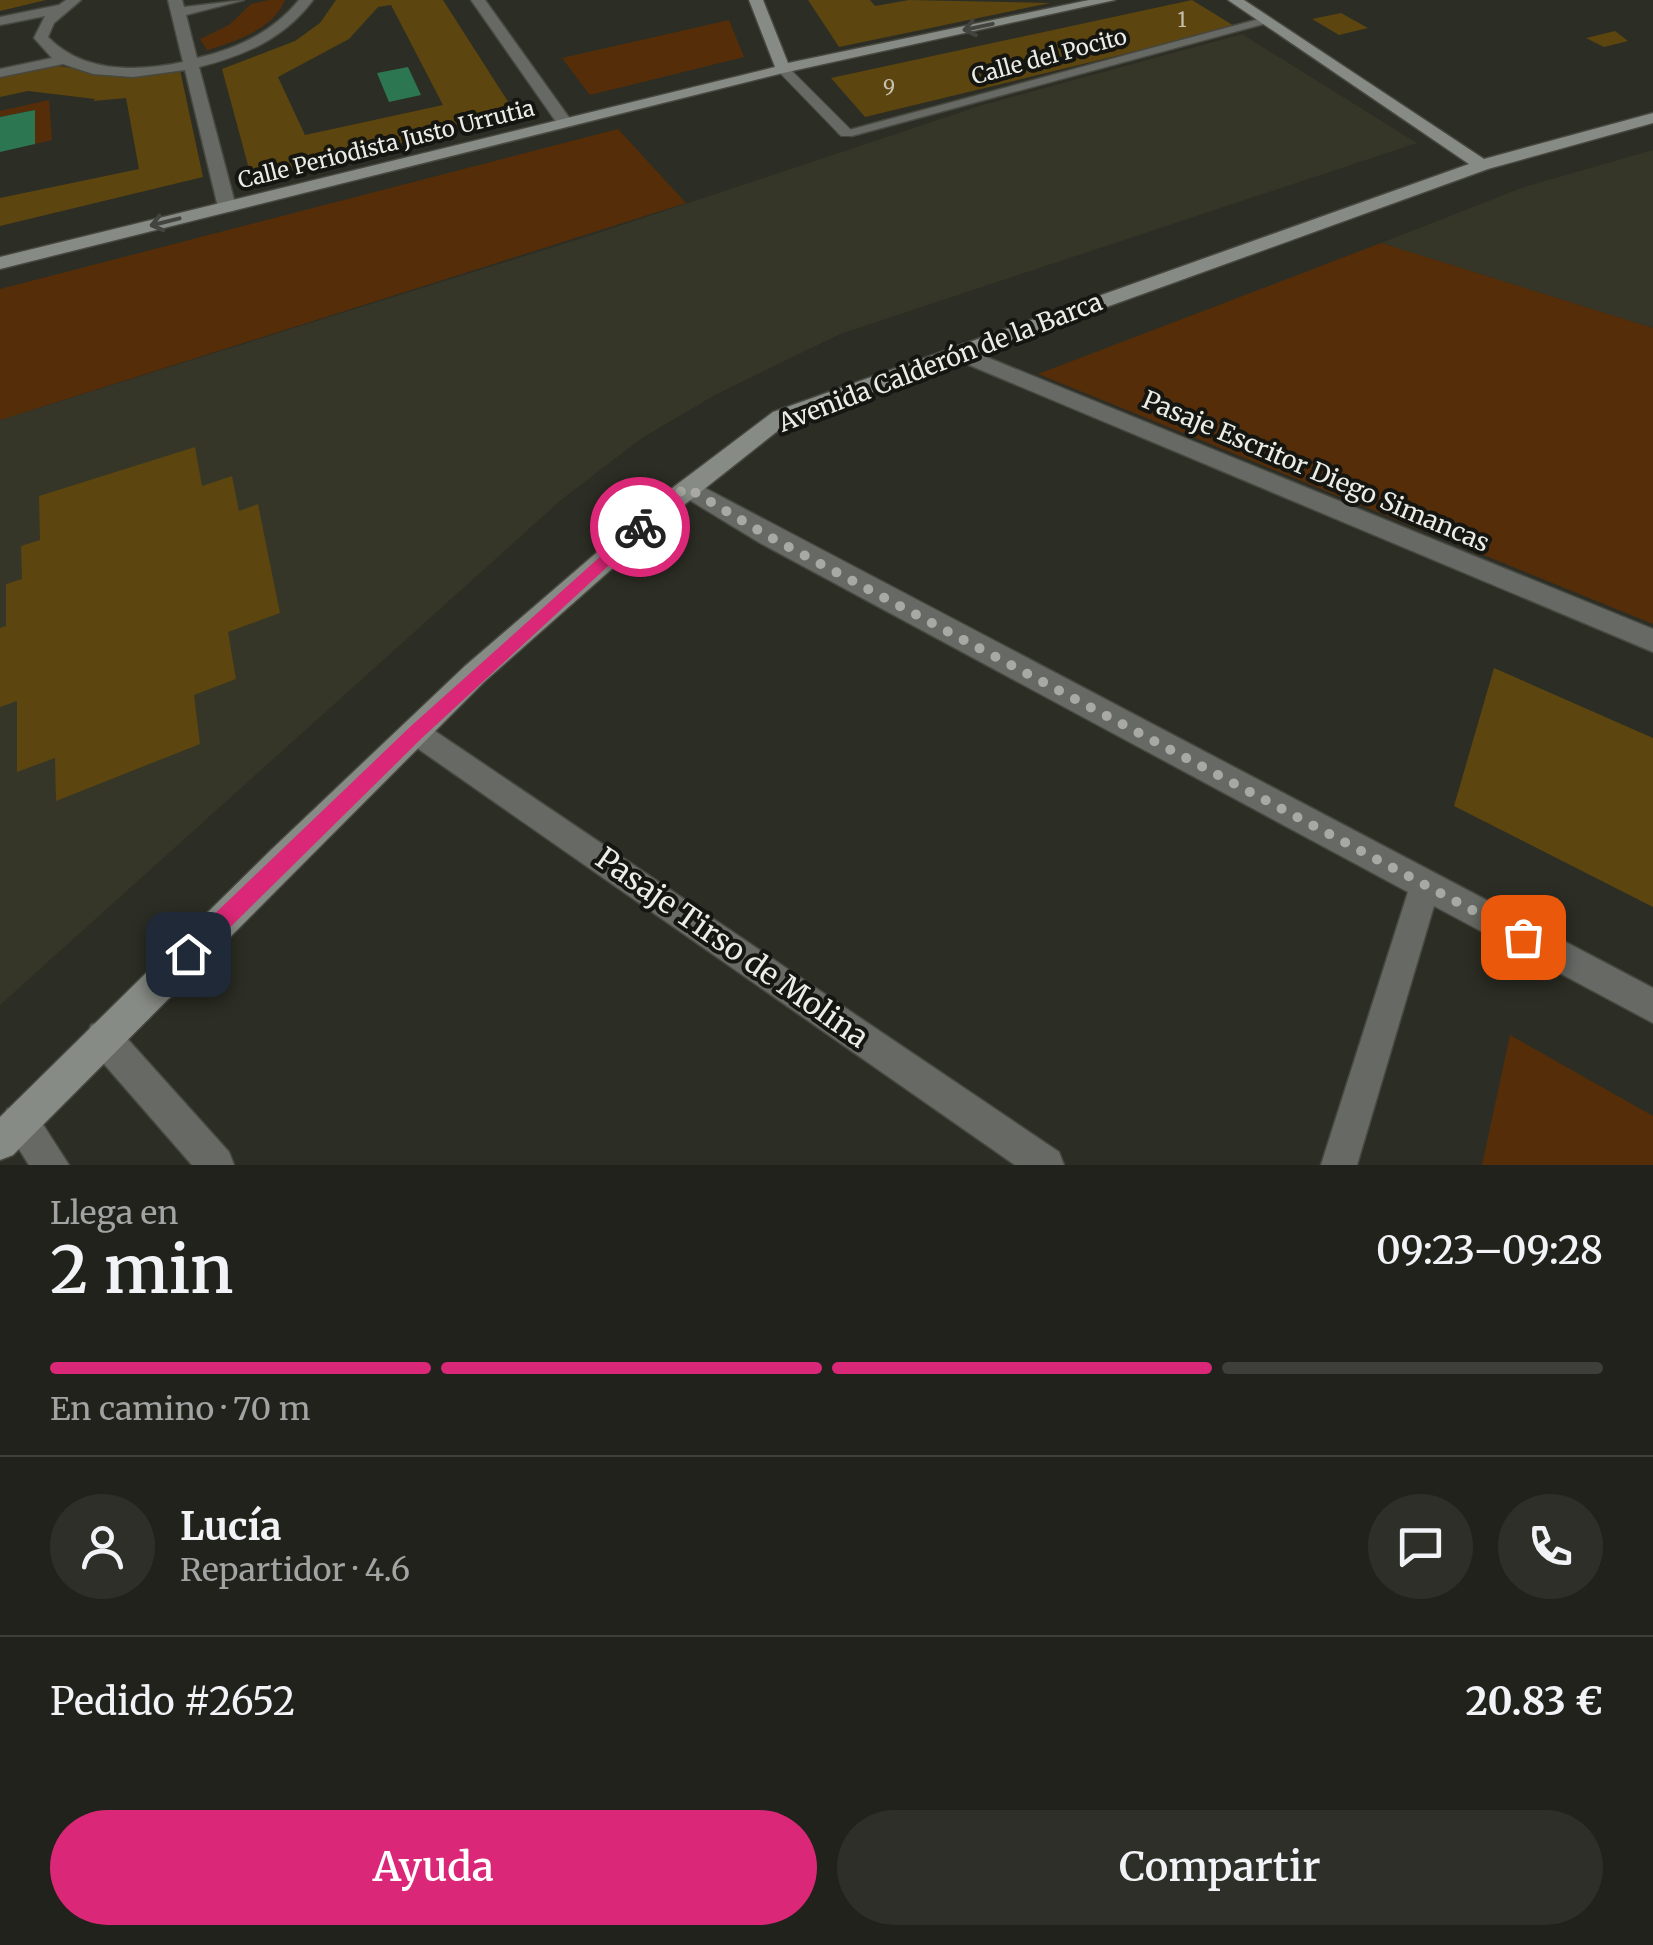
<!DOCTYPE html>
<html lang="es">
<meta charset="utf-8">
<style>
:root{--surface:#21221b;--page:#2d2f28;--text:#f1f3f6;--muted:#a2a4a3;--line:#3e3f3a;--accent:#db2777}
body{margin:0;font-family:Merriweather,serif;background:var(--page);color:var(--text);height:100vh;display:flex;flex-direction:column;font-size:38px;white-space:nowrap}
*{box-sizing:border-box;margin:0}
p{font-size:32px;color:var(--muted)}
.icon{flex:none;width:55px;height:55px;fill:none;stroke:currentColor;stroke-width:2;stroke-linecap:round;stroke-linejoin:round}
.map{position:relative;height:1165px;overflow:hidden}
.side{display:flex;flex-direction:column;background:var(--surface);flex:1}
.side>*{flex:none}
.pin{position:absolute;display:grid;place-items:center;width:85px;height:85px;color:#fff;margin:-42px;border-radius:20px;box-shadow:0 5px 15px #0006}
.courier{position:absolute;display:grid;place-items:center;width:100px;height:100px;margin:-50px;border:8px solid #db2777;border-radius:50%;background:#fff;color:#222;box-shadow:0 2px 12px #0007}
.summary em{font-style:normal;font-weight:600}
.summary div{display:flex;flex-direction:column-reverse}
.summary{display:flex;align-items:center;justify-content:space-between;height:170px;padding:0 50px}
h1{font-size:65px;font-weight:600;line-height:75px}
.bar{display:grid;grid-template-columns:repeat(4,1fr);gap:15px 10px;align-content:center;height:120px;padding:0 50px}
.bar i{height:12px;border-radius:8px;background:var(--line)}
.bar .current{background:var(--accent)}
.bar p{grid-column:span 4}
.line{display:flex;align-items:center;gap:25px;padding:0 50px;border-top:2px solid var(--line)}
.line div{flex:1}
.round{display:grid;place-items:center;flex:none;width:105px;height:105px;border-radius:52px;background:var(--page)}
.action{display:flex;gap:20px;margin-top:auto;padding:20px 50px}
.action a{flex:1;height:115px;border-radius:60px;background:var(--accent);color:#fff;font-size:40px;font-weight:600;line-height:115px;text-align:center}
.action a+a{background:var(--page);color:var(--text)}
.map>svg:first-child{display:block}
</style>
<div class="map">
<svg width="1653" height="1165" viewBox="0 0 1653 1165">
<rect width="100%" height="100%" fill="#2c2d24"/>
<g fill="#353627">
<polygon points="1242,34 1417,143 840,334 715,395 642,438 561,500 0,1005 0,420 595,234 986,104"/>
<polygon points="1653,150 1653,328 1381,243 1524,187"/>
</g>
<g fill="#552e09">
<path d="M269 0H285C274 29 234 42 207 50L200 39 229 25 251 4Z"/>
<polygon points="729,20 744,57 590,95 562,58"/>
<polygon points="49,100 52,140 35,144 34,110 0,117 0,111"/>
<polygon points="618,129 686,203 0,420 0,289"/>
<polygon points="1381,243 1653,328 1653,624 1038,374"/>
<polygon points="1510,1035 1653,1116 1653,1165 1482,1165"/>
</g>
<g fill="#2c7652">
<polygon points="408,67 421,95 389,102 377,73"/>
<polygon points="35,110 35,144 0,152 0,117"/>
</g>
<g fill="#5c450f" fill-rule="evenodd">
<polygon points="0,0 46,0 0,11"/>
<path d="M336 0H443L516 114 252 180 222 69 295 41 320 23ZM391 5 443 105 305 135 278 77 349 39 378 7Z"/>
<polygon points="808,0 870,0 875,6 909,0 1050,3 839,47"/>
<polygon points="1192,0 1236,27 865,117 831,78"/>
<polygon points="1341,13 1368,28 1339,35 1312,19"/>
<polygon points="1615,31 1628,41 1604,47 1586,38"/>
<polygon points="51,65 112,74 180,70 203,177 0,226 0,198 139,169 126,98 93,101 95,99 28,91 0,97 0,75"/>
<polygon points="195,447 202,486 232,476 239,511 258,504 280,613 228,632 236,679 194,695 200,744 56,801 55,758 17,772 17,701 0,707 0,628 6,626 6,584 22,579 21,546 40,540 39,496"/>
<polygon points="1494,668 1653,738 1653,907 1454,806"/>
</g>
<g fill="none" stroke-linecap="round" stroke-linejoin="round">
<g stroke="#47483f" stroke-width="2">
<polygon id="lane" points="779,66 787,66 851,130 851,136 841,136 779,72"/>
</g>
<g stroke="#47483f" stroke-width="3">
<g id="street">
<path d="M66 0H81L54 23 48 37C83 73 136 72 183 62L168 0H182L184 7 244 0 186 15 197 58C237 49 273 32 299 0H313C284 39 245 55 199 67L236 207 233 211H221L218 207 185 70 133 77 93 74 63 64 0 77V69L52 58 34 38 45 16 0 25V17L59 5Z"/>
<polygon points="471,0 485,0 573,123 571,126 559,126"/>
<polygon points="1259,19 1271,22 852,136 838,133"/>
<polygon points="957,345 1653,629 1653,652 950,357 947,352"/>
<polygon points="686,478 1653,988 1653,1023 1434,906 1357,1165 1321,1165 1408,892 760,543 678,493 674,487"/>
<polygon points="417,719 1059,1152 1064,1165 1015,1165 407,741 403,732 407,723"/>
<polygon points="103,1020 115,1025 229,1152 234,1165 192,1165 91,1049 86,1037 91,1025"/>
<polygon points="20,1104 33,1109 69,1165 29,1165 2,1122 7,1109"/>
</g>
</g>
<g stroke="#47483f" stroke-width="3">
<g id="secondary">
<polygon points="749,0 763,0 788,63 1089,0 1115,0 783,73 0,269 0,257 775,67"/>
<polygon points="1228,0 1244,0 1484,159 1653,113 1653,123 1488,169 789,422 684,505 484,682 13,1155 0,1160 0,1117 272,849 465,666 667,492 773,412 1469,164"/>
</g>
</g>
<use href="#lane" fill="#676965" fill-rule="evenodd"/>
<use href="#street" fill="#676965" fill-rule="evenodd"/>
<use href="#secondary" fill="#878b85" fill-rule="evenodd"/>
</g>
<defs><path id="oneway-shaft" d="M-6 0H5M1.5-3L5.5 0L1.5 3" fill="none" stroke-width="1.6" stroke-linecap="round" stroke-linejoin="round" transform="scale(2.5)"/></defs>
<g stroke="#43443f">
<use href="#oneway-shaft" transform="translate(978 27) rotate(168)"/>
<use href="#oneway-shaft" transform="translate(165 222) rotate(166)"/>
</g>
<polygon fill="#db2777" points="640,521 646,523 646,531 423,737 196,961 188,964 181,961 178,954 181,946 411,726"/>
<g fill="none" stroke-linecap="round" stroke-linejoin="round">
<polyline stroke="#a8a9a2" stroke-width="10" stroke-dasharray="0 18" points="640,527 686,487 768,536 1523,937"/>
</g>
<g text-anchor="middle" stroke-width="8" stroke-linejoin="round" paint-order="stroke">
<g font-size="20" fill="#c7c2b0">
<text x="1182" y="27">1</text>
<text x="889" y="95">9</text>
</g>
<g font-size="22" fill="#ebece6" stroke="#151511">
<text transform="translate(1049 56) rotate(-15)" y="8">Calle del Pocito</text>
<text transform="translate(386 144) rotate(-14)" y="8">Calle Periodista Justo Urrutia</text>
</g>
<g font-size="25" fill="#ebece6" stroke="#151511">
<text transform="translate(940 362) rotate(-21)" y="9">Avenida Calderón de la Barca</text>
<text transform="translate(1316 471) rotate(23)" y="9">Pasaje Escritor Diego Simancas</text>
</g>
<g font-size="30" fill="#ebece6" stroke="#151511">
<text transform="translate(732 948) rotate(35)" y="10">Pasaje Tirso de Molina</text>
</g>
</g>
</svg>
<div class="pin" style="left:1523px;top:937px;background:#ea580c"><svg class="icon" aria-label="bag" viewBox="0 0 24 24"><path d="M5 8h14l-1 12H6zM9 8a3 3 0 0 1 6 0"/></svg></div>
<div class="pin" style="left:188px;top:954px;background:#1f2937"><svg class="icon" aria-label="home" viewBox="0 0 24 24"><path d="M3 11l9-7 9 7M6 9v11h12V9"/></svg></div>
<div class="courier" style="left:640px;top:527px"><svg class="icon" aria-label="bike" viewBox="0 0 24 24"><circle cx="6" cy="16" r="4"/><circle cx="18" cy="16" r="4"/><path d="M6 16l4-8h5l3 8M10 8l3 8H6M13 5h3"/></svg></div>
</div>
<section class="side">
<div class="summary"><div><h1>2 min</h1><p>Llega en</p></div><em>09:23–09:28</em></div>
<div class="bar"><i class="current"></i><i class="current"></i><i class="current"></i><i></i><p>En camino · 70 m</p></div>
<div class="line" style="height:180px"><a class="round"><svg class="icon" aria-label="person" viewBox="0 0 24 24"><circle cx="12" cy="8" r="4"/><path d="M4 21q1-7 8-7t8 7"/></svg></a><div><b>Lucía</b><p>Repartidor · 4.6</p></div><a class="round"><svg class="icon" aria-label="chat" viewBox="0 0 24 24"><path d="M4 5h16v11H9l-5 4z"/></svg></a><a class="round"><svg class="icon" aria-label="phone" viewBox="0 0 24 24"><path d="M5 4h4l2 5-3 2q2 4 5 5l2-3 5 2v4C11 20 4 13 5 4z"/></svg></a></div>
<div class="line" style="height:130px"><div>Pedido #2652</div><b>20.83 €</b></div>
<div class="action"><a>Ayuda</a><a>Compartir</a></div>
</section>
